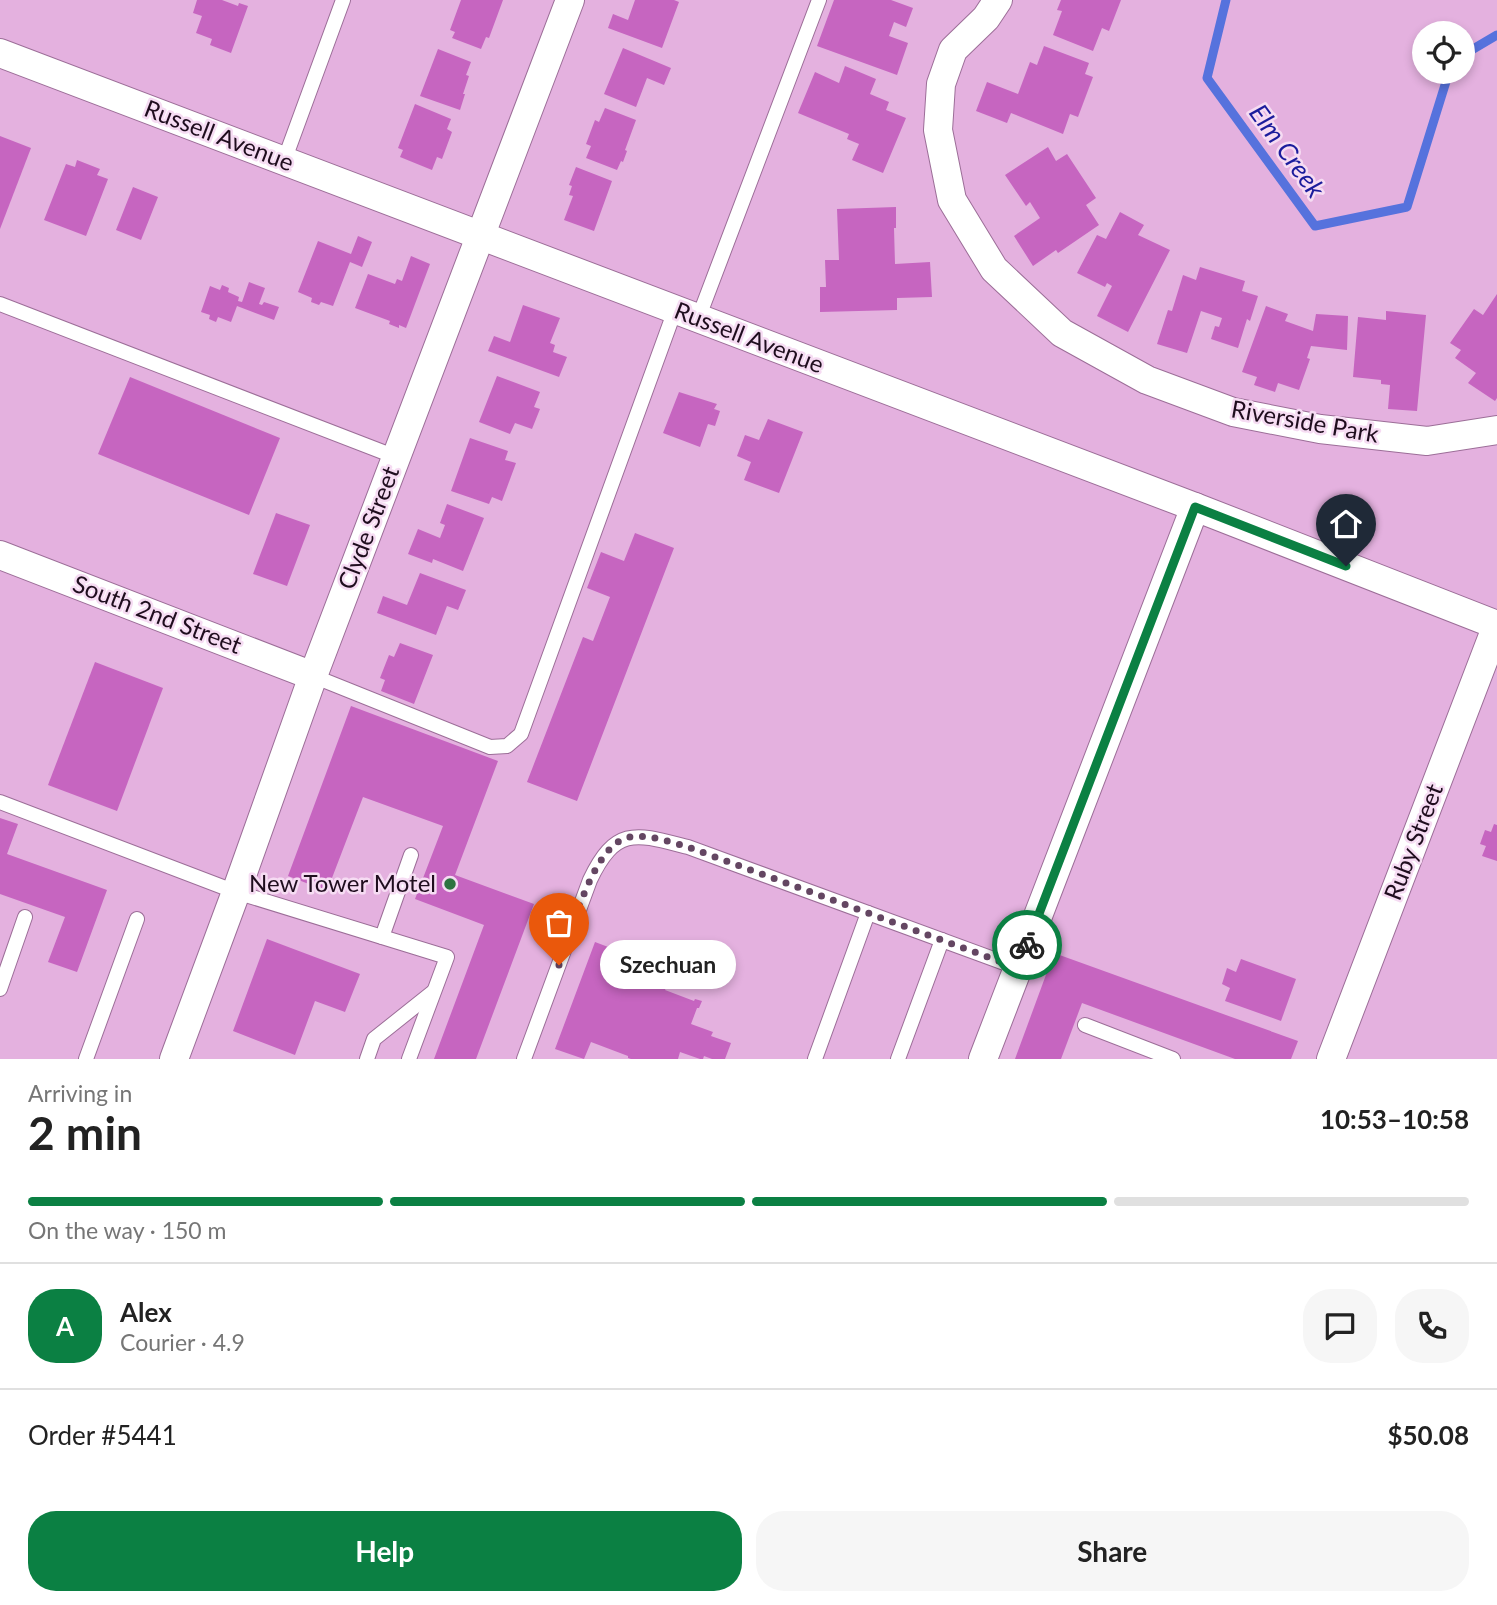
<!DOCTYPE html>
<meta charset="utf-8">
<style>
:root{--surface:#fff;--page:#f6f6f6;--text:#222;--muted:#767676;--line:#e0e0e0;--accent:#0b8043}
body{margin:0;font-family:Lato,sans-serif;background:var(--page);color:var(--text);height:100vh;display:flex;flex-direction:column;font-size:26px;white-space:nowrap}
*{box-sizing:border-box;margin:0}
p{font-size:23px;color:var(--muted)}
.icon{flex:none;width:38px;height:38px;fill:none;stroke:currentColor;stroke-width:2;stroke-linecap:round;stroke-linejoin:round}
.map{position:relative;height:1059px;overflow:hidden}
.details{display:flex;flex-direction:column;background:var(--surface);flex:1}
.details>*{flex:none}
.controls{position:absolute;left:1412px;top:21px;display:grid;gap:14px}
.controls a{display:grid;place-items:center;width:63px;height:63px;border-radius:50%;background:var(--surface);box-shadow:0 4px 10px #0003;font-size:35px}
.pin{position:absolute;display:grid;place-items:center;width:60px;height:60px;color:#fff;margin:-72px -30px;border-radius:50% 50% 50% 0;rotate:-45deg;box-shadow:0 0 7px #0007}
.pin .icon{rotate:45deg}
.courier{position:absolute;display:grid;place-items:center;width:70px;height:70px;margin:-35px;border:5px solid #0b8043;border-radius:50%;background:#fff;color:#222;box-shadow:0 2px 9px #0007}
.bubble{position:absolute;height:49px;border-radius:24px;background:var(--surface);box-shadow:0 4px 10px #0003;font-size:23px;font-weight:700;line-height:49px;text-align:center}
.headline em{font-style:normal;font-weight:700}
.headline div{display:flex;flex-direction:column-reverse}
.headline{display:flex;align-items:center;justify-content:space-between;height:119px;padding:0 28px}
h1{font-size:46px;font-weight:700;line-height:52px}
.bar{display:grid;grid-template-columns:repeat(4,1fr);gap:10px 7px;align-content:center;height:84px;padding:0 28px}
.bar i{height:9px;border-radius:5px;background:var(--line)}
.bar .selected{background:var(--accent)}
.bar p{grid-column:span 4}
.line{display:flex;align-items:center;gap:18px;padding:0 28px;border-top:2px solid var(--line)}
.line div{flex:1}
.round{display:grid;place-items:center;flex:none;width:74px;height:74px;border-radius:28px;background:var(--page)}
.button{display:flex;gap:14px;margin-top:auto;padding:14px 28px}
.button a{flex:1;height:80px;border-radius:28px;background:var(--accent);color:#fff;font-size:28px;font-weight:700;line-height:80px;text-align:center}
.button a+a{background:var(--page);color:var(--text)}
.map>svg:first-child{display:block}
</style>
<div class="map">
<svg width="1497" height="1059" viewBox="0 0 1497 1059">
<rect width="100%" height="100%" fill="#e4b1df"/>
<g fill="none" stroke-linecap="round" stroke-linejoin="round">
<g stroke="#5672dd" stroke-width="9">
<polyline points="1226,0 1207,78 1315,226 1407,207 1449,72"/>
<polyline points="1463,55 1497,35"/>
</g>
</g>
<g fill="#c665c0">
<polygon points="197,0 222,0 238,6 239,3 248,6 231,53 210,45 212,39 196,33 202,16 193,13"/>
<polygon points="461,0 503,0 489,38 486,37 481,49 452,38 455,32 450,30"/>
<polygon points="635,0 674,0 679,2 662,48 608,28 613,14 628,20"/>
<polygon points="834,0 891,0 913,8 906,27 894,22 889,36 908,43 897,75 817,46"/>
<polygon points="1061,0 1121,0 1109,31 1102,28 1093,51 1053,35 1062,11 1057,10"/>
<polygon points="1044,46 1089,63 1085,74 1093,77 1078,117 1070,114 1063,134 1011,113 1007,123 976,111 987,82 1018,94 1030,62 1037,65"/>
<polygon points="623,48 671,68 664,85 647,78 636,107 604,94"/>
<polygon points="438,49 471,62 466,75 469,76 463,94 465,94 460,110 420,96"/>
<polygon points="845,66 876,79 870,94 889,102 886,110 906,118 883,173 852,160 859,144 847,139 849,134 798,113 815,72 839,83"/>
<polygon points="415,104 451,119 447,129 452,132 442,159 437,157 432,170 400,157 403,150 398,148"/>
<polygon points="605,108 636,120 625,150 627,151 623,162 621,161 617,170 586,158 591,146 586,144 595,120 599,122"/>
<polygon points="0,136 31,148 0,229"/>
<polygon points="1048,147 1056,161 1067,154 1096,198 1086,205 1099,225 1058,253 1056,250 1033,266 1014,236 1040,218 1030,202 1026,206 1005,175"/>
<polygon points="77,160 100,169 97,175 108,179 86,236 44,220 66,164 75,167"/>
<polygon points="576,167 612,181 594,231 564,220 573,196 569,195 572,186 569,185"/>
<polygon points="133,187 158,197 141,240 116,230"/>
<polygon points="896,207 896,228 894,228 895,264 930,262 932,297 897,298 897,310 820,312 820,287 826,287 825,260 839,260 837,209"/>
<polygon points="1120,212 1144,225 1138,235 1170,250 1128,332 1097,316 1112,286 1107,283 1105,287 1077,273 1097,235 1106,239"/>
<polygon points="358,236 372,242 362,267 350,262 333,306 321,302 319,305 311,302 312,298 298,292 318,241 351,254"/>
<polygon points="411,256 430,264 406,328 399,325 399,328 389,324 390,321 355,308 368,274 395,284 397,279 402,281"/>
<polygon points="1200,267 1245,281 1242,291 1258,296 1250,321 1247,319 1238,348 1211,339 1215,326 1219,327 1222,318 1201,311 1187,353 1157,344 1168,310 1172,311 1183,275 1196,280"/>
<polygon points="249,282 265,288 259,304 262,305 264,302 279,307 274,320 237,306 231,322 218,317 216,322 209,319 210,315 201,312 210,286 220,290 222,285 229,288 228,292 239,297 238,301 242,302"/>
<polygon points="1497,294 1497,398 1495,401 1468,383 1476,373 1455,358 1461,350 1450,343 1474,309 1483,315"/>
<polygon points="523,305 560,318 550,343 555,345 553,352 567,357 559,377 488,351 494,336 510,342"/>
<polygon points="1266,306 1288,314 1285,321 1313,331 1316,314 1348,316 1347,350 1311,346 1307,358 1310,359 1299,390 1278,383 1275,392 1254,385 1257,377 1242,372"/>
<polygon points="1386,311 1426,315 1417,411 1388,409 1390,385 1381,384 1381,380 1353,377 1358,317 1386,320"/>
<polygon points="497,376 540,392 534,407 540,409 532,429 515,423 510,434 479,422"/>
<polygon points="130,377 280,438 249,515 98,454"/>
<polygon points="679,392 717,404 714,409 720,411 715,426 708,424 700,447 663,433"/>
<polygon points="768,419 803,432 779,493 744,480 751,462 737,456 745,435 759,440"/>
<polygon points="470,438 508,451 505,460 516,463 502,501 492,497 489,504 451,491"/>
<polygon points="447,504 484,518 463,571 433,559 432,563 408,554 418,529 440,538 445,525 440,523"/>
<polygon points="276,513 310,525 287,586 253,574"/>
<polygon points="635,533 674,548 577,801 527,782 583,637 593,641 610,597 587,588 601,552 624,561"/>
<polygon points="420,573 466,590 458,610 447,606 436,635 377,613 383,596 407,605"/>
<polygon points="400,643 433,655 414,704 381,691 385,680 380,678 389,655 394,657"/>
<polygon points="95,662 163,688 117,811 48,785"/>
<polygon points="351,706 498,761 455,875 534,904 476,1059 434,1059 484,925 415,899 443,826 363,797 327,891 288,876"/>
<polygon points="0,818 18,824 7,854 107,890 77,972 48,962 65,917 0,894"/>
<polygon points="1494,824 1497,825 1497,861 1482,856 1486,846 1480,844 1485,830 1491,832"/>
<polygon points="267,939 360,974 345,1012 315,1001 295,1055 233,1031"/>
<polygon points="595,942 624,953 617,971 655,986 656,984 666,988 665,990 694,1001 695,999 702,1001 699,1008 697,1008 691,1024 713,1032 711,1036 731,1043 725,1059 712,1059 704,1056 703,1059 700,1059 680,1052 678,1059 631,1059 628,1058 628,1056 591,1042 584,1059 555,1049"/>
<polygon points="1054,953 1298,1041 1291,1059 1235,1059 1082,1003 1061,1059 1015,1059"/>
<polygon points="1241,959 1296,979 1281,1021 1225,1001 1230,988 1222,984 1227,968 1236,972"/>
</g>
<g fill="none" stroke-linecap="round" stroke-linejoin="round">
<g stroke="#9c6e98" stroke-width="16">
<g id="lane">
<polyline points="284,161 343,0"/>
<polyline points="0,304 396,457"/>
<polyline points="698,319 819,0"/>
<polyline points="313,676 490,747 507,746 521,734 675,310"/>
<polyline points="0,802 236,892 447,957 409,1059"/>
<polyline points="382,937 411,855"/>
<polyline points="0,989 25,917"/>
<polyline points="1085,1025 1173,1059"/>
<polyline points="86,1059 137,919"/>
<polyline points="367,1059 374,1039 433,992"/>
<path d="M524 1059 590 880C616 825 637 834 688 847L1018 968"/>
<polyline points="815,1059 868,913"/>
<polyline points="898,1059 942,940"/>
</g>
</g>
<g stroke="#9c6e98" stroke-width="30">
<g id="street">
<polyline points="998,0 986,18 953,50 941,84 938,130 952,200 994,269 1062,333 1147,380 1233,412 1320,429 1427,441 1497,430"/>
<polyline points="0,53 1195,507 1497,625"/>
<polyline points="0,555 313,676"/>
<polyline points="174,1059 236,892 313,676 570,0"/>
<polyline points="983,1059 1195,507"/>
<polyline points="1331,1059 1497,625"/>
</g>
</g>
<use href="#lane" stroke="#fff" stroke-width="14"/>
<use href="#street" stroke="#fff" stroke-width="28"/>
</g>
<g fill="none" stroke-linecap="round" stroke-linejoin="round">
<path stroke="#644662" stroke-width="7" stroke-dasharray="0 12.6" d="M559 965C571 934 593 842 630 837 649 834 670 842 688 847L1018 968 1027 945"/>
<polyline stroke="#0b8043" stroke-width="9" points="1027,945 1195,507 1346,566"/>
</g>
<circle fill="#2e7441" stroke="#f6dcf3" stroke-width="2.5" cx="450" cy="884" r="7"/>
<g text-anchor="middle" stroke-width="5" stroke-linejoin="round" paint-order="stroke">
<g font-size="24" fill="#1f0d1e" stroke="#f6dcf3">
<text transform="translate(219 136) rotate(21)" y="8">Russell Avenue</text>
<text transform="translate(749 338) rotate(21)" y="8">Russell Avenue</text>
<text transform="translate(1305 422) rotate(10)" y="8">Riverside Park</text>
<text transform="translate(369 528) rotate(-69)" y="8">Clyde Street</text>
<text transform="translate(157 615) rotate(21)" y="8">South 2nd Street</text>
<text transform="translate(1414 842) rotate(-69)" y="8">Ruby Street</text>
</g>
<g font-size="24" fill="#1f0d1e" stroke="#f6dcf3" text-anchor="end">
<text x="436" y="892">New Tower Motel</text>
</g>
<g font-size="26" font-style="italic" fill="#1b1c9c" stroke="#f6dcf3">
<text transform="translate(1287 151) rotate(54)" y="9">Elm Creek</text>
</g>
</g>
</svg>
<div class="controls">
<a><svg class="icon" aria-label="locate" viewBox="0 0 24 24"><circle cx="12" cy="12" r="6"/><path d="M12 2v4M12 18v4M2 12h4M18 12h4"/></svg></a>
</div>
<div class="pin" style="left:559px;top:965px;background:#ea580c"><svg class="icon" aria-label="bag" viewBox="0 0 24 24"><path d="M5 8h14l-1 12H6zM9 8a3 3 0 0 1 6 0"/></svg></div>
<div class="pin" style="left:1346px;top:566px;background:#1f2937"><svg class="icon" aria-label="home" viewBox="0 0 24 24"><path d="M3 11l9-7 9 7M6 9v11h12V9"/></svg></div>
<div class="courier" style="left:1027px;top:945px"><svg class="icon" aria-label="bike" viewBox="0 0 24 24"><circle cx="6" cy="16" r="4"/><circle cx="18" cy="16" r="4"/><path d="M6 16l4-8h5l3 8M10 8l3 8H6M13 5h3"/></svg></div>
<div class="bubble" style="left:600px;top:940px;width:136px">Szechuan</div>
</div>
<section class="details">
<div class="headline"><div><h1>2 min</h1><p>Arriving in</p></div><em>10:53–10:58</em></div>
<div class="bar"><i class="selected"></i><i class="selected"></i><i class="selected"></i><i></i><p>On the way · 150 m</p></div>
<div class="line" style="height:126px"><b class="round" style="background:var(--accent);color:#fff">A</b><div><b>Alex</b><p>Courier · 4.9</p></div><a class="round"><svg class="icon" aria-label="chat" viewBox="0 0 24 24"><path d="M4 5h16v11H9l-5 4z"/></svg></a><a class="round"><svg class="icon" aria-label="phone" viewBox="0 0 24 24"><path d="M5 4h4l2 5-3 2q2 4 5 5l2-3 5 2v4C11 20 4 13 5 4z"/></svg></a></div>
<div class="line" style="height:91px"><div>Order #5441</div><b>$50.08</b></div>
<div class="button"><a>Help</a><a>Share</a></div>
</section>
